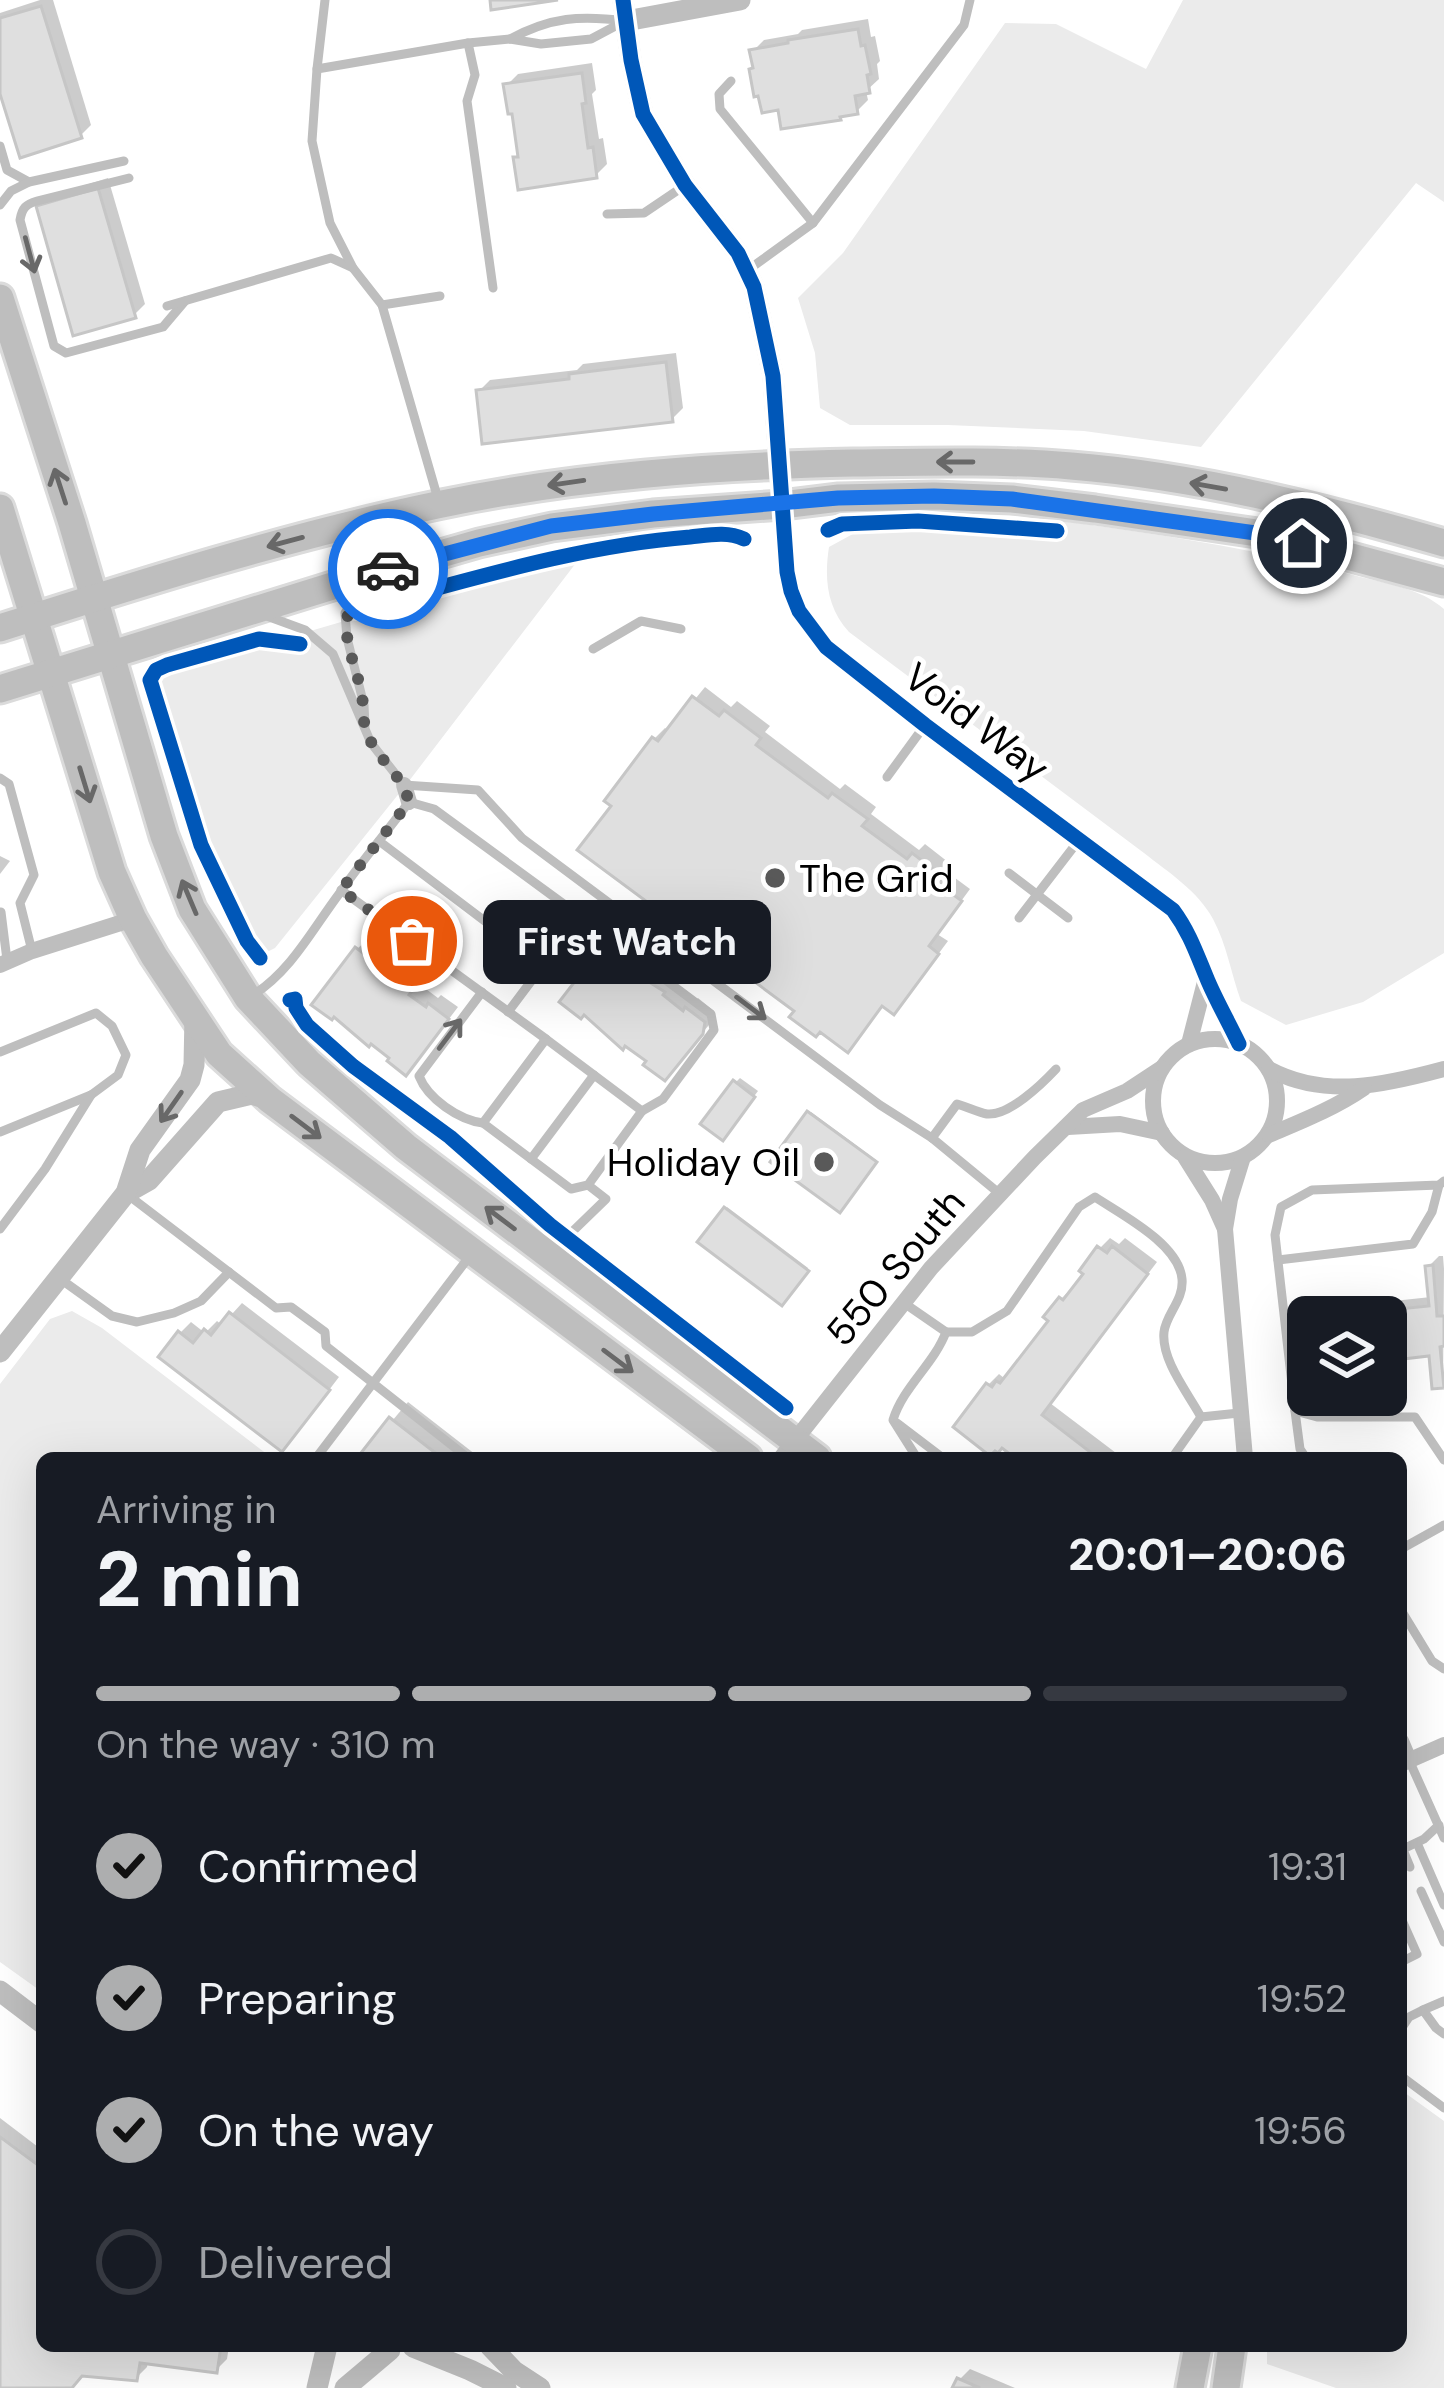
<!DOCTYPE html>
<meta charset="utf-8">
<style>
:root{--surface:#171b24;--page:#20242c;--text:#f1f3f6;--muted:#9ea1a6;--line:#363941;--accent:#adaeaf}
body{margin:0;font-family:"DM Sans",sans-serif;background:var(--page);color:var(--text);height:100vh;display:flex;flex-direction:column;font-size:45px;white-space:nowrap}
*{box-sizing:border-box;margin:0}
p{font-size:39px;color:var(--muted)}
.icon{flex:none;width:66px;height:66px;fill:none;stroke:currentColor;stroke-width:2;stroke-linecap:round;stroke-linejoin:round}
.map{position:relative;flex:1;overflow:hidden}
.side{position:absolute;left:36px;top:1452px;width:1371px;height:900px;display:flex;flex-direction:column;background:var(--surface);border-radius:18px;box-shadow:0 12px 48px #0002}
.side>*{flex:none}
.controls{position:absolute;left:1287px;top:1296px;display:grid;gap:24px}
.controls a{display:grid;place-items:center;width:120px;height:120px;border-radius:18px;background:var(--surface);box-shadow:0 12px 48px #0002;font-size:60px}
.pin{position:absolute;display:grid;place-items:center;width:102px;height:102px;color:#fff;margin:-51px;border:6px solid #fff;border-radius:50%;box-shadow:0 3px 12px #0007}
.courier{position:absolute;display:grid;place-items:center;width:120px;height:120px;margin:-60px;border:9px solid #1a73e8;border-radius:50%;background:#fff;color:#222;box-shadow:0 3px 15px #0007}
.bubble{position:absolute;height:84px;border-radius:18px;background:var(--surface);box-shadow:0 12px 48px #0002;font-size:39px;font-weight:800;line-height:84px;text-align:center}
.summary em{font-style:normal;font-weight:800}
.summary div{display:flex;flex-direction:column-reverse}
.summary{display:flex;align-items:center;justify-content:space-between;height:204px;padding:0 60px}
h1{font-size:78px;font-weight:800;line-height:90px}
.bar{display:grid;grid-template-columns:repeat(4,1fr);gap:18px 12px;align-content:center;height:144px;padding:0 60px}
.bar i{height:15px;border-radius:9px;background:var(--line)}
.bar .current{background:var(--accent)}
.bar p{grid-column:span 4}
ol{padding:0 60px;list-style:none}
li{display:flex;align-items:center;gap:36px;height:132px}
li p{margin-inline-start:auto}
li .icon{padding:12px;border-radius:50%;background:var(--accent);color:#111;stroke-width:4}
li:last-child{color:var(--muted)}
li i{width:66px;height:66px;border:6px solid var(--line);border-radius:50%}
.map>svg:first-child{display:block}
</style>
<div class="map">
<svg width="1444" height="2388" viewBox="0 0 1444 2388">
<rect width="100%" height="100%" fill="#fff"/>
<g fill="#ebebeb">
<polygon points="1183,0 1444,0 1444,202 1416,183 1201,447 1084,431 948,425 850,425 820,408 815,353 798,298 843,253 1005,23 1056,24 1146,69"/>
<path d="M1061 521C1161 534 1260 550 1357 576 1387 584 1420 588 1444 609V953L1363 1002 1286 1025 1241 1001C1231 974 1227 945 1213 919 1198 891 1168 872 1144 853L849 632C827 608 824 579 829 547L862 529 981 530 1059 537Z"/>
<path d="M579 559 409 781 275 948 267 952C217 917 175 750 155 688L159 675 174 667 211 660 539 564Z"/>
<polygon points="72,1311 102,1328 272,1458 42,1458 42,1992 0,1962 0,1384 50,1319"/>
<polygon points="1401,2090 1444,2121 1444,2388 1336,2388 1267,2364 1267,2346 1401,2346"/>
</g>
<g fill="#0003">
<polygon points="40,0 53,0 91,125 80,136 0,84 0,13"/>
<polygon points="868,19 871,37 875,36 880,61 877,64 879,79 866,91 868,100 857,111 780,107 756,66 753,51 764,40 798,34 802,30"/>
<polygon points="592,63 596,90 592,94 599,139 603,138 607,164 596,175 516,158 521,154 514,111 507,85 518,74"/>
<polygon points="108,178 145,304 134,315 50,196"/>
<polygon points="676,353 683,408 672,419 479,391 490,380 577,370 583,364"/>
<polygon points="705,687 731,707 737,701 770,726 765,732 840,789 845,784 876,807 871,814 919,850 925,844 948,862 943,869 970,889 937,934 948,941 904,1000 798,1010 615,805 654,739 665,728 669,731"/>
<polygon points="0,856 10,861 0,874"/>
<polygon points="616,936 633,949 631,953 674,980 671,983 695,1001 698,998 714,1011 713,1020 675,1066 605,947"/>
<polygon points="368,939 385,951 382,955 402,970 405,967 421,979 418,983 438,998 441,995 458,1007 417,1061 357,949"/>
<polygon points="740,1078 758,1091 727,1132 736,1082"/>
<polygon points="811,1112 876,1160 840,1209 774,1161"/>
<polygon points="727,1207 808,1268 782,1302 701,1241"/>
<polygon points="1110,1238 1119,1244 1125,1238 1157,1262 1050,1403 1120,1456 1118,1458 1020,1458 988,1385 999,1374 1004,1378 1010,1372 1052,1320 1061,1299 1072,1288 1075,1290 1100,1248"/>
<polygon points="1439,1256 1443,1256 1444,1269 1443,1385 1431,1353 1386,1358 1386,1317 1309,1317 1318,1309 1431,1297 1428,1267"/>
<polygon points="242,1303 339,1377 293,1437 180,1333 191,1322 205,1333 217,1321 222,1325"/>
<polygon points="408,1402 480,1458 361,1458"/>
<polygon points="0,2118 42,2150 42,2346 229,2346 227,2359 216,2370 148,2361 147,2367 136,2378 83,2373 71,2388 0,2388"/>
<polygon points="970,2369 1015,2388 955,2388 959,2380"/>
</g>
<g fill="#dfdfdf" stroke="#c6c6c6" stroke-width="3">
<polygon points="490,0 558,0 491,10"/>
<polygon points="41,6 82,138 20,158 0,94 0,18"/>
<polygon points="858,29 861,46 865,45 871,74 867,75 870,93 855,96 858,114 840,117 841,120 781,129 778,110 762,113 758,96 754,97 749,69 753,68 749,50 788,43 788,40"/>
<polygon points="582,73 586,103 582,104 588,148 593,147 597,178 518,190 513,157 518,157 512,114 508,114 503,84"/>
<polygon points="98,188 136,318 73,336 36,206"/>
<polygon points="666,362 673,422 482,444 476,390 569,379 569,374"/>
<polygon points="692,696 719,716 724,710 761,738 756,745 828,798 832,793 868,819 862,826 907,859 912,853 940,874 934,881 962,901 929,946 939,954 894,1015 882,1006 848,1053 820,1032 816,1037 789,1017 794,1011 577,850 611,806 604,801 652,737 658,741"/>
<polygon points="603,945 625,961 622,965 665,992 663,995 683,1011 685,1007 705,1022 703,1034 665,1081 643,1065 646,1061 625,1046 623,1050 584,1015 581,1019 559,1002"/>
<polygon points="355,947 376,963 373,967 389,979 392,976 412,991 409,995 426,1007 428,1003 449,1019 406,1076 387,1061 389,1058 371,1044 369,1047 334,1017 332,1020 311,1005"/>
<polygon points="733,1080 755,1097 723,1141 700,1124"/>
<polygon points="807,1111 877,1162 840,1213 770,1162"/>
<polygon points="724,1207 809,1271 782,1306 697,1242"/>
<polygon points="1097,1246 1107,1253 1112,1246 1148,1274 1042,1415 1098,1458 1015,1458 1002,1448 998,1453 995,1451 990,1456 953,1427 986,1383 992,1387 996,1381 1000,1383 1048,1321 1043,1317 1059,1297 1063,1300 1083,1274 1079,1271"/>
<polygon points="1433,1265 1437,1316 1444,1316 1444,1346 1440,1347 1444,1388 1432,1389 1429,1356 1386,1361 1386,1317 1321,1317 1429,1306 1425,1266"/>
<polygon points="229,1312 330,1390 282,1452 158,1357 178,1331 193,1343 204,1329 211,1335"/>
<polygon points="389,1417 442,1458 357,1458"/>
<polygon points="0,2137 42,2168 42,2346 221,2346 217,2373 140,2363 137,2381 82,2376 72,2388 0,2388"/>
<polygon points="957,2378 980,2388 952,2388"/>
</g>
<g fill="none" stroke-linecap="round" stroke-linejoin="round">
<g stroke="#dbdbdb" stroke-width="33">
<g id="primary">
<polyline points="0,298 72,523 164,836 192,909 248,998 309,1063 406,1147 817,1458"/>
<polyline points="0,508 112,872 133,919 154,956 219,1054 270,1100 748,1458"/>
<path d="M0 628C144 582 289 536 437 505 575 476 713 466 853 463 925 462 998 460 1071 466 1197 476 1323 508 1444 543"/>
<polyline points="0,689 371,574 479,543 552,527 653,514 782,505 839,498 934,496 1012,499 1095,509 1270,535 1444,582"/>
<polyline points="1190,2388 1198,2346"/>
<polyline points="1226,2388 1232,2346"/>
</g>
</g>
<g stroke="#bebebe" stroke-width="9">
<path d="M510 39C551 17 580 15 626 21"/>
<polyline points="468,43 475,75 467,101 493,288"/>
<polyline points="317,69 325,0"/>
<polyline points="731,81 719,94 720,109 813,223"/>
<polyline points="0,146 7,170 29,182"/>
<path d="M129 178 37 201C26 204 22 208 20 220L54 346 66 353 163 327 185 301"/>
<polyline points="0,205 11,191 29,182 124,161"/>
<polyline points="607,214 644,213 684,186"/>
<polyline points="748,270 813,223 964,25 970,0"/>
<polyline points="382,305 440,296"/>
<polyline points="167,306 331,258 353,268"/>
<polyline points="438,499 382,305 353,268 330,223 312,141 317,69 468,43 510,39 541,44 591,39 623,22"/>
<polyline points="264,615 305,630 333,654 371,743 404,785 478,790 522,838 880,1105 932,1138 1000,1194"/>
<polyline points="593,649 641,621 681,629"/>
<polyline points="365,726 364,705 347,638 345,613 365,583"/>
<polyline points="887,777 925,725"/>
<polyline points="0,778 9,784 34,875 20,903 32,951"/>
<polyline points="379,841 543,965"/>
<polyline points="1009,873 1068,918"/>
<polyline points="341,890 546,1039"/>
<polyline points="1,912 7,960"/>
<polyline points="580,916 711,1014 714,1030 663,1099 642,1111"/>
<polyline points="1019,918 1079,840"/>
<path d="M482 992 419 1076C428 1099 459 1120 483 1123"/>
<path d="M253 995C291 971 312 930 339 894 361 862 386 833 409 802L434 809 580 916 508 1012"/>
<polygon points="546,1039 642,1111 588,1185 571,1189 483,1123"/>
<polyline points="0,1052 96,1013 112,1026 126,1055 118,1075 91,1095 0,1132"/>
<path d="M932 1138 957 1104C967 1107 978 1112 987 1114 1009 1116 1042 1084 1056 1069"/>
<polyline points="531,1159 594,1075"/>
<polyline points="1444,1181 1439,1185 1312,1190 1281,1207 1275,1235 1295,1411 1317,1417 1415,1417 1444,1460"/>
<polyline points="128,1195 276,1308 291,1307 325,1332 326,1346 468,1458"/>
<polyline points="0,1229 45,1169 91,1095"/>
<polyline points="556,1254 573,1231 606,1199 588,1185"/>
<polyline points="1278,1260 1413,1244 1432,1212 1439,1185"/>
<polyline points="59,1278 112,1316 137,1322 174,1313 201,1301 229,1272"/>
<path d="M904 1303 946 1332C934 1364 903 1387 893 1420L917 1458"/>
<path d="M946 1332H972L1007 1311 1079 1207 1095 1197C1122 1215 1179 1244 1182 1279 1184 1300 1166 1314 1164 1332 1161 1360 1188 1393 1201 1417"/>
<polyline points="1295,1411 1300,1449 1306,1458"/>
<polyline points="897,1423 943,1458"/>
<polyline points="316,1458 469,1257"/>
<polyline points="1172,1458 1201,1417 1239,1413"/>
<polyline points="1401,1549 1444,1525"/>
<polyline points="1401,1610 1432,1661 1444,1669"/>
<polyline points="1409,1760 1444,1838"/>
<polyline points="1417,1843 1444,1905"/>
<polyline points="1401,1850 1424,1839 1439,1825"/>
<polyline points="1403,1850 1410,1867"/>
<polyline points="1421,1891 1444,1942"/>
<polyline points="1401,1918 1417,1954 1401,1962"/>
<polyline points="1444,2001 1423,2010 1436,2028 1444,2034"/>
<polyline points="1401,2029 1409,2017 1423,2010"/>
<polyline points="1401,2076 1444,2108"/>
</g>
<g stroke="#bebebe" stroke-width="16">
<path d="M782 505 791 591 799 611 826 647 925 725 1173 910C1190 933 1197 955 1208 981 1217 1002 1229 1023 1239 1044"/>
<polyline points="404,785 409,802"/>
<polyline points="0,965 32,951 133,919"/>
<circle cx="1215" cy="1101" r="62"/>
<polyline points="1189,1044 1206,978"/>
<path d="M1269 1069C1325 1099 1385 1085 1444 1069"/>
<polyline points="1068,1127 1120,1124 1162,1133"/>
<path d="M1269 1135C1302 1121 1335 1108 1364 1088"/>
<polyline points="1185,1157 1212,1200 1225,1229"/>
<polyline points="1243,1157 1230,1199 1225,1229 1245,1458"/>
<polyline points="781,1458 931,1268 1035,1157 1083,1110 1127,1091 1162,1068"/>
<polyline points="1401,1741 1409,1760"/>
<polyline points="1401,1764 1444,1745"/>
</g>
<g stroke="#bebebe" stroke-width="21">
<polyline points="623,0 631,60 643,114 685,185 738,253 754,287 773,376 782,505"/>
<polyline points="626,21 740,0"/>
<polyline points="126,1193 149,1180 218,1102 252,1094 270,1100"/>
<polyline points="0,1352 126,1193 140,1150 190,1080 194,1065 195,1016"/>
<polyline points="0,1991 42,2023"/>
<polyline points="490,2346 514,2371 540,2388"/>
<polyline points="413,2347 470,2370 506,2388"/>
<polyline points="317,2388 327,2346"/>
<polyline points="345,2388 390,2350"/>
</g>
<use href="#primary" stroke="#bebebe" stroke-width="27"/>
<g stroke="#fff" stroke-width="22">
<g id="cycleway">
<path d="M623 0 631 60 643 114 685 185 738 253 754 287 773 376 787 572 791 591 799 611 826 647 925 725 1173 910C1190 933 1197 955 1208 981 1217 1002 1229 1023 1239 1044"/>
<polyline points="828,530 842,524 918,521 1057,531"/>
<path d="M356 610C466 581 576 546 690 537 709 535 727 531 744 539"/>
<polyline points="260,958 247,941 201,845 150,680 156,670 167,665 259,639 300,644"/>
<polyline points="290,1000 295,999 296,1008 307,1025 353,1066 450,1137 550,1225 786,1408"/>
</g>
</g>
<use href="#cycleway" stroke="#0057b8" stroke-width="15"/>
</g>
<defs><path id="oneway-shaft" d="M-6 0H5M1.5-3L5.5 0L1.5 3" fill="none" stroke-width="1.6" stroke-linecap="round" stroke-linejoin="round" transform="scale(3)"/></defs>
<g stroke="#686868">
<use href="#oneway-shaft" transform="translate(30 255) rotate(75)"/>
<use href="#oneway-shaft" transform="translate(955 462) rotate(-180)"/>
<use href="#oneway-shaft" transform="translate(566 483) rotate(172)"/>
<use href="#oneway-shaft" transform="translate(60 486) rotate(-108)"/>
<use href="#oneway-shaft" transform="translate(1208 486) rotate(-170)"/>
<use href="#oneway-shaft" transform="translate(285 542) rotate(165)"/>
<use href="#oneway-shaft" transform="translate(85 785) rotate(73)"/>
<use href="#oneway-shaft" transform="translate(189 897) rotate(-113)"/>
<use href="#oneway-shaft" transform="translate(751 1008) rotate(37)"/>
<use href="#oneway-shaft" transform="translate(450 1034) rotate(-53)"/>
<use href="#oneway-shaft" transform="translate(171 1107) rotate(125)"/>
<use href="#oneway-shaft" transform="translate(306 1127) rotate(37)"/>
<use href="#oneway-shaft" transform="translate(500 1218) rotate(-143)"/>
<use href="#oneway-shaft" transform="translate(618 1361) rotate(37)"/>
</g>
<g fill="none" stroke-linecap="round" stroke-linejoin="round">
<path stroke="#595959" stroke-width="12" stroke-dasharray="0 21.6" d="M388 569C372 574 368 579 359 592 334 625 353 654 361 691 365 707 361 724 369 738 381 763 401 773 409 802L341 890 412 941"/>
<polyline stroke="#1a73e8" stroke-width="15" points="388,569 551,526 653,514 838,498 934,496 1012,499 1270,535 1302,543"/>
</g>
<g fill="#595959" stroke="#fff" stroke-width="4.5">
<circle cx="775" cy="878" r="12"/>
<circle cx="824" cy="1162" r="12"/>
</g>
<g text-anchor="middle" stroke-width="10" stroke-linejoin="round" paint-order="stroke">
<g font-size="39" fill="#000" stroke="#fff">
<text transform="translate(977 722) rotate(37)" y="14">Void Way</text>
<text transform="translate(895 1267) rotate(-50)" y="14">550 South</text>
</g>
<g font-size="39" fill="#000" stroke="#fff" text-anchor="start">
<text x="799" y="892">The Grid</text>
<text x="800" y="1176" text-anchor="end">Holiday Oil</text>
</g>
</g>
</svg>
<div class="controls">
<a><svg class="icon" aria-label="layers" viewBox="0 0 24 24"><path d="M12 4l9 5-9 5-9-5zM3 14l9 5 9-5"/></svg></a>
</div>
<div class="pin" style="left:412px;top:941px;background:#ea580c"><svg class="icon" aria-label="bag" viewBox="0 0 24 24"><path d="M5 8h14l-1 12H6zM9 8a3 3 0 0 1 6 0"/></svg></div>
<div class="pin" style="left:1302px;top:543px;background:#1f2937"><svg class="icon" aria-label="home" viewBox="0 0 24 24"><path d="M3 11l9-7 9 7M6 9v11h12V9"/></svg></div>
<div class="courier" style="left:388px;top:569px"><svg class="icon" aria-label="car" viewBox="0 0 24 24"><path d="M5 17H2v-5l4-1 3-4h7l3 4 3 1v5h-3M9 17h6M6 11h13"/><circle cx="7" cy="17" r="2"/><circle cx="17" cy="17" r="2"/></svg></div>
<div class="bubble" style="left:483px;top:900px;width:288px">First Watch</div>
<section class="side">
<div class="summary"><div><h1>2 min</h1><p>Arriving in</p></div><em>20:01–20:06</em></div>
<div class="bar"><i class="current"></i><i class="current"></i><i class="current"></i><i></i><p>On the way · 310 m</p></div>
<ol>
<li><svg class="icon" aria-label="check" viewBox="0 0 24 24"><path d="M5 12l5 5 9-10"/></svg>Confirmed<p>19:31</p></li>
<li><svg class="icon" aria-label="check" viewBox="0 0 24 24"><path d="M5 12l5 5 9-10"/></svg>Preparing<p>19:52</p></li>
<li><svg class="icon" aria-label="check" viewBox="0 0 24 24"><path d="M5 12l5 5 9-10"/></svg>On the way<p>19:56</p></li>
<li><i></i>Delivered</li>
</ol>
</section>
</div>
